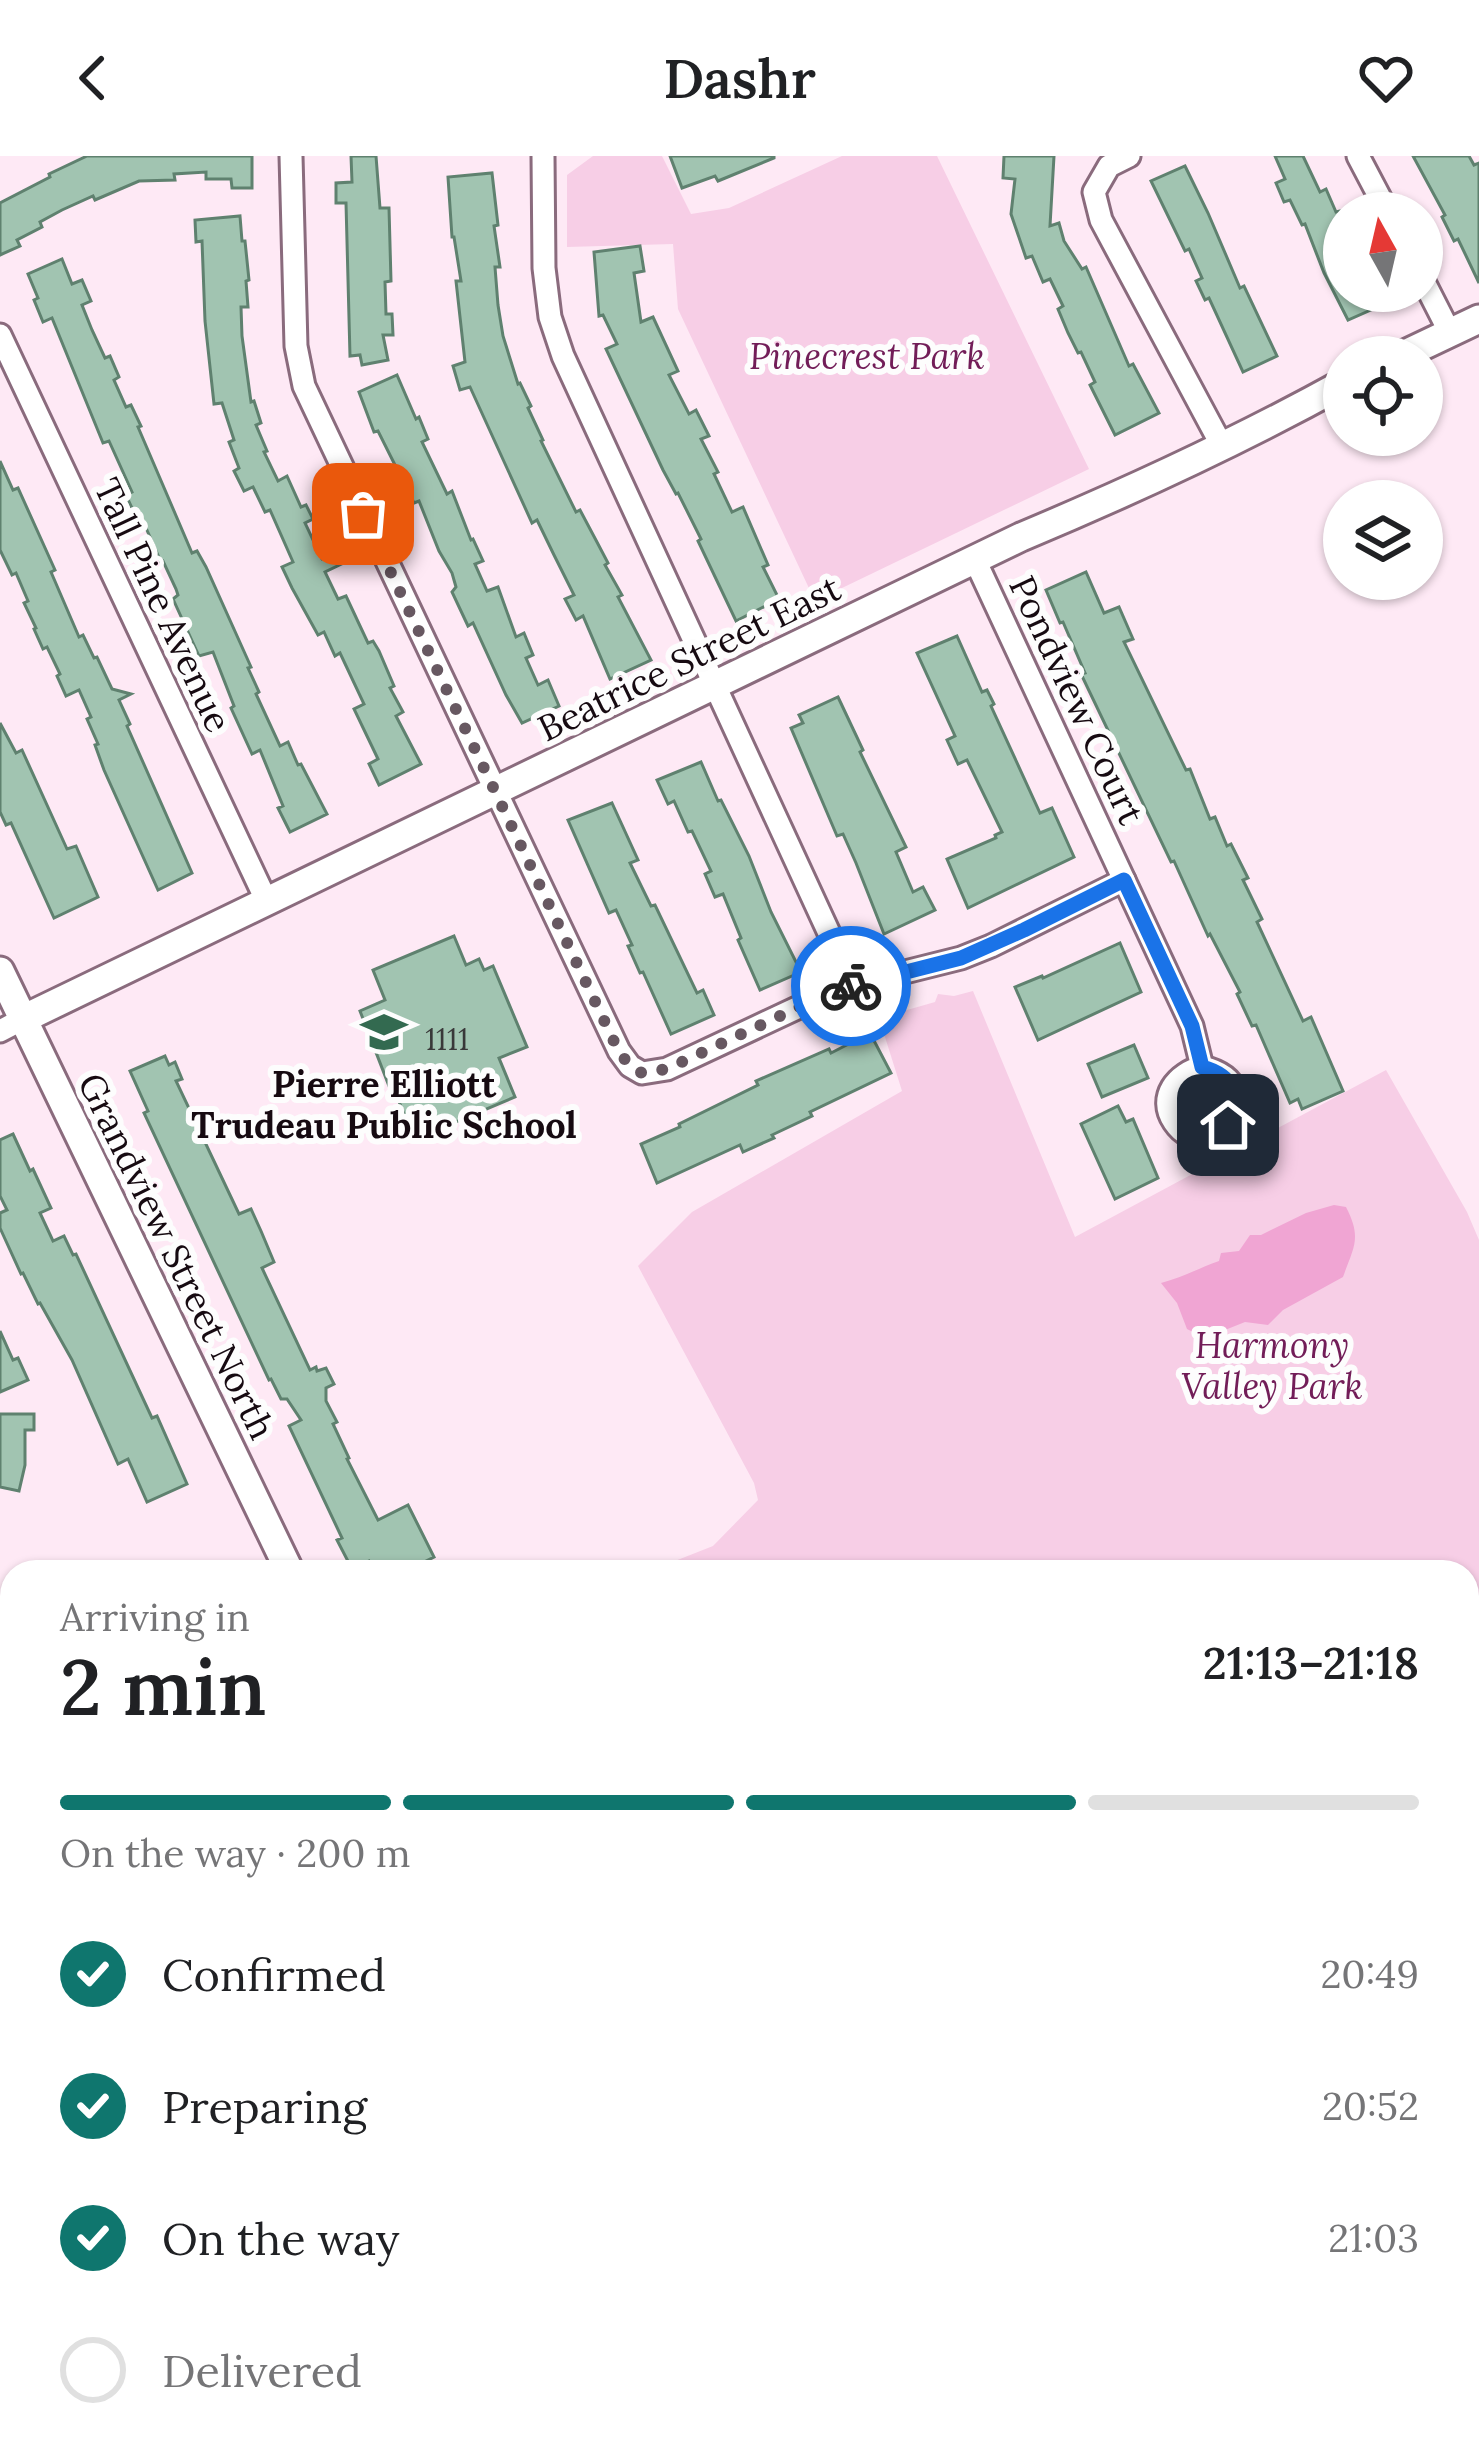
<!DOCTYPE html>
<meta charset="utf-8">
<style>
:root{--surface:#fff;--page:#f2f2f2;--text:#202124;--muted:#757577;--line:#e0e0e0;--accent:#0f766e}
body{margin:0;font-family:Lora,serif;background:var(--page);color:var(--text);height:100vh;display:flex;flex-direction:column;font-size:45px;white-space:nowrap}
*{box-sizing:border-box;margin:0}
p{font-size:39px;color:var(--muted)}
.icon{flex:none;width:66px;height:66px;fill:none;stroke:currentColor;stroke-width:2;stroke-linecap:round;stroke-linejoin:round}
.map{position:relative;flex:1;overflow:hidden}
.details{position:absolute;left:0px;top:1404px;width:1479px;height:903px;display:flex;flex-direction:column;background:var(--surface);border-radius:36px 36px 0 0;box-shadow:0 3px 9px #0004}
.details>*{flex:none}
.needle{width:78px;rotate:352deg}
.controls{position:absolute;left:1323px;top:36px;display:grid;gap:24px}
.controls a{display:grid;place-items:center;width:120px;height:120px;border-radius:50%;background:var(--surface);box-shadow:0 3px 9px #0004;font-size:60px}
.pin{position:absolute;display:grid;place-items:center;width:102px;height:102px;color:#fff;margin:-51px;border-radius:24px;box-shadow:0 6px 18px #0006}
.courier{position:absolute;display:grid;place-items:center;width:120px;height:120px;margin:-60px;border:9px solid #1a73e8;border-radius:50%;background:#fff;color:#222;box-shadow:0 3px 15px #0007}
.overview em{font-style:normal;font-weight:600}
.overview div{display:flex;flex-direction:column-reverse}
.overview{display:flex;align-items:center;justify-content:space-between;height:204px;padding:0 60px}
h1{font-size:78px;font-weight:600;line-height:90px}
.bar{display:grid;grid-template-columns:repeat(4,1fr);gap:18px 12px;align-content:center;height:144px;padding:0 60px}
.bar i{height:15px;border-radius:9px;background:var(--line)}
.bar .active{background:var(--accent)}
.bar p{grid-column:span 4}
ol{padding:0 60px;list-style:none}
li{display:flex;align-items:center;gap:36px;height:132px}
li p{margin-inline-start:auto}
li .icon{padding:12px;border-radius:50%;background:var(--accent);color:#fff;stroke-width:4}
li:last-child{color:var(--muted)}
li i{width:66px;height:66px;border:6px solid var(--line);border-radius:50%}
header{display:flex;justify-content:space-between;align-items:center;height:156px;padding:0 60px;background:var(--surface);font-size:54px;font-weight:600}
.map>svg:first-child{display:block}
</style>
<header><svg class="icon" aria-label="back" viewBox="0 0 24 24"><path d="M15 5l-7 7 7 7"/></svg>Dashr<svg class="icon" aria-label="heart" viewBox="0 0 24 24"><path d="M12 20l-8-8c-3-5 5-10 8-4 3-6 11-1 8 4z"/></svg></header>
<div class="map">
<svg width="1479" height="2305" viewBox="0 0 1479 2305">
<rect width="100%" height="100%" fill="#fee9f5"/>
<g fill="#f7cee6">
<polygon points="593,0 662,0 691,58 729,52 842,0 937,0 1089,313 815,445 678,153 673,88 567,91 567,19"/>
<polygon points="973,835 1075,1081 1386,914 1467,1056 1479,1084 1479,2305 737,2305 730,2295 1467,2295 1467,1416 647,1416 713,1390 758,1344 754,1327 638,1110 692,1056 902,935 879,862 935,846 938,838 954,840"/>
<polygon points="12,1493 12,1570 0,1572 0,1495"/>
<polygon points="12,1810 12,1927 0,1931 0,1814"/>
</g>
<path fill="#f0a5d3" d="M1334 1049 1346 1051C1362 1082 1354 1090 1343 1121L1283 1154 1268 1169 1245 1166 1205 1182 1187 1173 1177 1147 1161 1127C1181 1122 1199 1112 1219 1105L1221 1097 1239 1095 1250 1079H1261L1306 1057Z"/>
<g fill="#a1c4b1" stroke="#5f816f" stroke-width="3">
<polygon points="87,0 252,0 252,32 232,32 231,23 206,23 206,16 174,18 175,24 139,25 95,44 93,40 62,54 40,66 42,71 17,84 20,90 0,99 0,47 50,21 49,18"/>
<polygon points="351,0 376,0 380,52 389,52 391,125 385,126 386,158 392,158 393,179 383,179 388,204 362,209 360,199 350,200 346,47 336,47 336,27 352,26"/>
<polygon points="670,0 774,0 774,2 718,25 715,20 682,32"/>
<polygon points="1004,0 1054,0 1050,70 1059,67 1064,85 1082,113 1086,111 1129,210 1133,208 1159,257 1115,279 1090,229 1095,226 1081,196 1078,197 1068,177 1058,153 1063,150 1050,123 1043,126 1032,100 1026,102 1011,58 1015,23 1003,22"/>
<polygon points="1275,0 1303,0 1320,36 1326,33 1336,56 1340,55 1344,63 1344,135 1376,135 1382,149 1348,164 1324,117 1305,68 1302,69 1290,44 1284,46 1276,27 1285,23"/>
<polygon points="1413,0 1469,0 1474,9 1479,7 1479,127 1458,83 1454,85 1442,61 1445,59"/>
<polygon points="1185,10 1208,57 1240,132 1244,130 1277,200 1243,216 1209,142 1205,144 1196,125 1202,122 1189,93 1185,95 1151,25"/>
<polygon points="492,17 498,69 494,70 500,111 495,111 498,149 503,180 518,228 520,227 531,250 528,252 543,284 541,285 576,356 580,354 598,388 608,407 605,409 622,439 618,441 651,504 610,523 583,460 576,464 565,443 574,439 554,399 537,364 532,367 470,231 460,234 453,210 465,206 456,125 461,125 454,81 452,81 448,21"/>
<polygon points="240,60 242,85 245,85 249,124 246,125 248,151 241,151 242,180 251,246 254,245 261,267 256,269 267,295 264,296 278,325 287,320 301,351 306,349 313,363 305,367 322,403 351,394 354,402 325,416 338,443 346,440 368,487 373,485 379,495 394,530 390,532 403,556 396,560 421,608 379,629 369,608 378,603 354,553 364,548 340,497 335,500 324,476 318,479 292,432 282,411 293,406 270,354 265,356 253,331 244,335 234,315 239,312 229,286 234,284 222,247 214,248 205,165 202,85 196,86 195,64"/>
<polygon points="640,90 644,115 634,117 641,166 653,161 678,215 669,219 689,258 696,254 709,280 701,283 718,316 714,318 732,356 743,351 768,409 763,411 779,443 736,465 698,385 701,383 678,337 676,338 663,314 606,193 617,188 603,159 599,160 594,96"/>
<polygon points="62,103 72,128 82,124 91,145 82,149 92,174 105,202 110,200 119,221 114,224 126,251 131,249 141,270 138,271 192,397 197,395 206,411 251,511 248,512 259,536 256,538 280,590 288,586 298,609 301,608 327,658 290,676 278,652 283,650 260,594 252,598 231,552 234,550 213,496 199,500 173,443 178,439 176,433 163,405 161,406 146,372 142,374 126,339 132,336 109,285 103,287 52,162 43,166 34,144 38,142 28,118"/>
<polygon points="397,219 416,263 419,261 428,283 422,286 447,338 452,335 471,384 473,383 483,405 475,408 487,435 498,431 516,481 524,477 533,499 526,502 538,529 548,524 559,550 522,567 506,539 473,467 468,470 452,436 456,431 452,417 439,395 419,345 414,347 378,275 374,276 359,236"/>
<polygon points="0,305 13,334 18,332 55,414 51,416 79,481 83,479 94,502 97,501 112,533 131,538 119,544 130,568 127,570 192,717 158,734 104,614 95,589 98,588 87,563 91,561 79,534 66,540 57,520 60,518 47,491 43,493 34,473 36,472 24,447 28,445 16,417 12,419 0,394"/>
<polygon points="1086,416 1104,457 1119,451 1133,483 1124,486 1186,614 1190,613 1210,663 1215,661 1227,690 1231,688 1248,722 1243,724 1262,763 1257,766 1303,865 1311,861 1343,935 1302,953 1298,943 1290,947 1256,869 1252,870 1237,838 1240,836 1210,778 1208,780 1174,705 1171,706 1081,518 1085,517 1063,466 1060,467 1046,434"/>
<polygon points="957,480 982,536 987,534 994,548 991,550 1040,657 1052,652 1074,701 968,752 947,703 996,682 995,679 1002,676 967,604 958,608 947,584 955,580 917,497"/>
<polygon points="838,541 863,594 860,596 906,691 896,696 913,736 923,731 935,754 884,778 856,707 843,678 837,680 791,572 803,567 799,559"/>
<polygon points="0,567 16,597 22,594 67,693 76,690 98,741 54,762 11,667 6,669 0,656"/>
<polygon points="701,606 718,645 721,644 749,700 771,756 801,816 760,834 738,784 741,782 723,738 715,741 705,718 711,715 692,675 688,676 674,645 668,648 657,624"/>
<polygon points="612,647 638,704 630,707 651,750 655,749 697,837 703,834 714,859 671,878 643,816 640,817 628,790 632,789 616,754 609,757 568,664"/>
<polygon points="454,780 466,809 479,803 484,814 493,810 527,891 499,902 515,941 425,979 424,975 413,979 392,929 389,930 360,855 385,844 373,814"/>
<polygon points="1120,787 1141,836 1038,884 1015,831 1042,820 1043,822"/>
<polygon points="870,877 891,917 810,956 812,960 772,979 774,982 743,996 740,989 657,1027 641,988 680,971 679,968 758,929 756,925 829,893 831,897"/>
<polygon points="1134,889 1148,922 1102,941 1088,908"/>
<polygon points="165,900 169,909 175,906 182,923 176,925 239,1058 251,1053 261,1075 274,1106 262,1112 310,1214 316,1211 317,1215 326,1212 334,1228 326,1232 326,1245 337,1266 333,1268 349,1302 347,1303 378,1364 408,1349 434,1401 404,1416 374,1416 369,1405 352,1413 337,1384 342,1382 289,1270 301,1264 287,1243 281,1243 271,1223 269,1224 144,957 148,955 130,915"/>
<polygon points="1118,950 1126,966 1133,963 1158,1022 1115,1043 1081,968"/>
<polygon points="13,978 30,1015 33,1013 51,1052 40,1057 53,1085 64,1080 73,1099 76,1098 152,1262 157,1260 187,1328 147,1346 128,1303 118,1308 72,1204 40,1147 38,1148 23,1117 21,1118 0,1072 0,1057 7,1054 0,1040 0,984"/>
<polygon points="0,1175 13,1204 18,1202 28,1224 0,1236"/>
<polygon points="0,1258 34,1258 34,1274 25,1274 25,1309 19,1335 0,1331"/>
</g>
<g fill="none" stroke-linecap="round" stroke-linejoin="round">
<g stroke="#8a6b7d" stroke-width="27">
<g id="minor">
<polyline points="291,0 296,190 304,230 619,895 630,910 642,917 667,913 814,844 853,829 961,802 991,790 1124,724"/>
<polyline points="543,0 544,112 550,161 563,200 853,829"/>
<polyline points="1129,0 1109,10 1094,36 1101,64 1222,290"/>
<polyline points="1358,0 1388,57"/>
<polyline points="1422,122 1450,177"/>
<polyline points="0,179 267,746"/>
<path d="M975 404 1192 870 1202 911C1177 917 1157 941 1174 966 1208 1017 1279 929 1202 911"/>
<polyline points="0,875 23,863"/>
<polyline points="0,1698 12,1695"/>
<polyline points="0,2068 12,2064"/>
<polyline points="714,2295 723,2305"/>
<polyline points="101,2305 133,2295"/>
</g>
</g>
<g stroke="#8a6b7d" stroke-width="33">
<g id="tertiary">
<polyline points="1399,201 1479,163"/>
<polyline points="0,815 290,1416"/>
<path d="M23 863 1021 381C1131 335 1239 285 1344 227"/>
<polyline points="540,2305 545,2295"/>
</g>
</g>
<use href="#minor" stroke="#fff" stroke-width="21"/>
<use href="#tertiary" stroke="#fff" stroke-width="27"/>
</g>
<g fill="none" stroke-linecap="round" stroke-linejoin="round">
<polyline stroke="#675861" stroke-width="12" stroke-dasharray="0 21.6" points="363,358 619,896 630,910 642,917 667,913 814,844 851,830"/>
<path stroke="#1a73e8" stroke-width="15" d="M851 830 961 802 1024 774 1124 724 1192 870 1202 911C1232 919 1245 942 1228 969"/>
</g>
<defs>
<g id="school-bare" transform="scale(3.6)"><path d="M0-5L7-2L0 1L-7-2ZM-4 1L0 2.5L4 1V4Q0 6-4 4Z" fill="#336a50" stroke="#fdfdfd" stroke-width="2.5" paint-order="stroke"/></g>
</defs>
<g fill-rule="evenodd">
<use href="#school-bare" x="384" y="876"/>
</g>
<g text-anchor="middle" stroke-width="12" stroke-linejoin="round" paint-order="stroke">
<g font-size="30" fill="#393839">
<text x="447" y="894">1111</text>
</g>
<g font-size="36" font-style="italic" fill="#721d58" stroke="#fdfdfd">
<text x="867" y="213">Pinecrest Park</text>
<text x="1272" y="1202">Harmony<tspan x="1272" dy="41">Valley Park</tspan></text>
</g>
<g font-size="36" fill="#160a11" stroke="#fdfdfd">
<text transform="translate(163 449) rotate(65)" y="13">Tall Pine Avenue</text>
<text transform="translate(689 502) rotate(-26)" y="13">Beatrice Street East</text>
<text transform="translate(1077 544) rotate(65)" y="13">Pondview Court</text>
<text transform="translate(177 1100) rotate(64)" y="13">Grandview Street North</text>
</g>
<g font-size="36" font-weight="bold" fill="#160a11" stroke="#fdfdfd">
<text x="384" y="941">Pierre Elliott<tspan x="384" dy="41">Trudeau Public School</tspan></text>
</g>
</g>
</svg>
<div class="controls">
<a><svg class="needle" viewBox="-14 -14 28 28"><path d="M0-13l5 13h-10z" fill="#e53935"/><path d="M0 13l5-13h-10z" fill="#757577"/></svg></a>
<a><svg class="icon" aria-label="locate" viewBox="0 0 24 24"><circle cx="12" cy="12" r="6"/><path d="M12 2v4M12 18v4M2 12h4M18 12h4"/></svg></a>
<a><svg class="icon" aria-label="layers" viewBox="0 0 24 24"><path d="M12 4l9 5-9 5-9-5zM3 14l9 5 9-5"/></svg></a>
</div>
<div class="pin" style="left:363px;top:358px;background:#ea580c"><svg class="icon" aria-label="bag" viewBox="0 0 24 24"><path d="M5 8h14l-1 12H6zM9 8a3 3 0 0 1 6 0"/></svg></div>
<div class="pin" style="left:1228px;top:969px;background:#1f2937"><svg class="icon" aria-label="home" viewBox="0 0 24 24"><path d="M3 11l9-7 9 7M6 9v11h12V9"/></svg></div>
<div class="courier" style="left:851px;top:830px"><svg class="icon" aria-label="bike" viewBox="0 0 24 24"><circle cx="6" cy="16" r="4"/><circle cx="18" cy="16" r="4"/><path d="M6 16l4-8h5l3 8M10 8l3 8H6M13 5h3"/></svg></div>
<section class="details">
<div class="overview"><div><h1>2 min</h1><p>Arriving in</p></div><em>21:13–21:18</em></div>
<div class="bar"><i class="active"></i><i class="active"></i><i class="active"></i><i></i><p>On the way · 200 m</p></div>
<ol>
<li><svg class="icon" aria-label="check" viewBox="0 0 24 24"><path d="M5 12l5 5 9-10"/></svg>Confirmed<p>20:49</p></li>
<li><svg class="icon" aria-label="check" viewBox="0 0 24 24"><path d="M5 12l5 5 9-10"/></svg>Preparing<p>20:52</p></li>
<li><svg class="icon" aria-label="check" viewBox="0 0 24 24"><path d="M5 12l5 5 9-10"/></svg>On the way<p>21:03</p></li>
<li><i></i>Delivered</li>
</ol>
</section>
</div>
